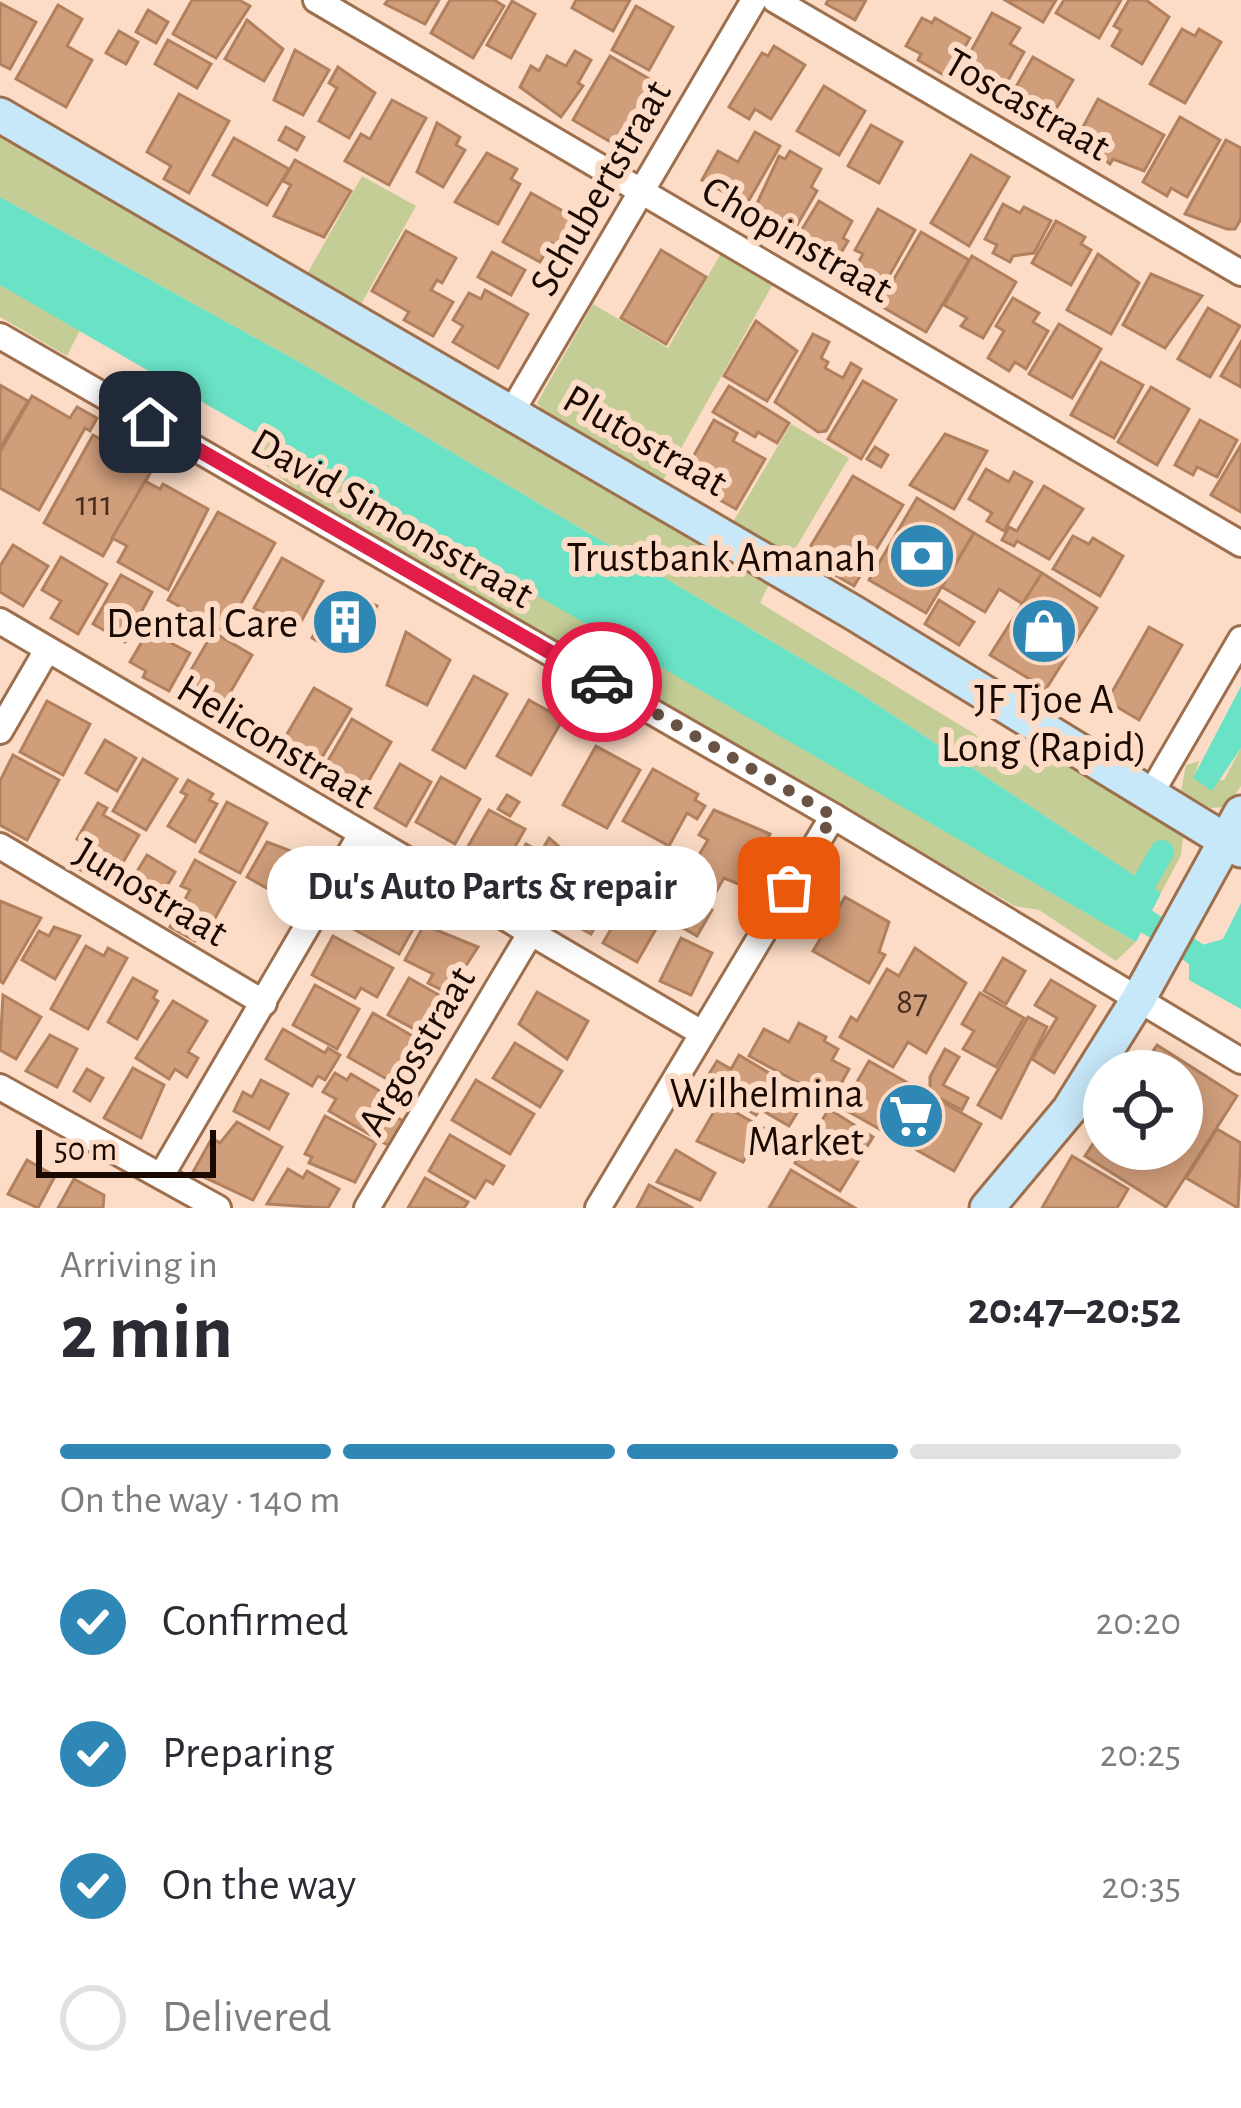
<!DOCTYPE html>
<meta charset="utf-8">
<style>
:root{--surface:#fff;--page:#f7f7f7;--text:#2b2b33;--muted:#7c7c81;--line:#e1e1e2;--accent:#2e87b5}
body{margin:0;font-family:"Alegreya Sans",sans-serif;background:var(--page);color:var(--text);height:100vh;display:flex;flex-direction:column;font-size:45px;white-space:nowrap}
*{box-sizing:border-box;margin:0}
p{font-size:39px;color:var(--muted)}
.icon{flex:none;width:66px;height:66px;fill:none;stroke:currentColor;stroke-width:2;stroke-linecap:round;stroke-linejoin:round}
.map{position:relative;height:1208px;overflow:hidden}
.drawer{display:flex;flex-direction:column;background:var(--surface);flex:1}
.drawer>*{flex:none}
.buttons{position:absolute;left:1083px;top:1050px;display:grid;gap:24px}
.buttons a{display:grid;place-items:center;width:120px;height:120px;border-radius:50%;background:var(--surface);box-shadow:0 6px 30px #0003;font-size:60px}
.scale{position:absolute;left:36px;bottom:30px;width:180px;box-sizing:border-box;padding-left:12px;border:6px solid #1a0900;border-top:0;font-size:33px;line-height:42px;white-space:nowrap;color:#1a0900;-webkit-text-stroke:9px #fcdcc6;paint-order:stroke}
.pin{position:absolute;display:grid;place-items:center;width:102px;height:102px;color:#fff;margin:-51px;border-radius:24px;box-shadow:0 6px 18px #0006}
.courier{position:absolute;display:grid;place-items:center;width:120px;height:120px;margin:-60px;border:9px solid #e11d48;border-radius:50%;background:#fff;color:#222;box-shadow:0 3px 15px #0007}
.bubble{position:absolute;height:84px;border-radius:42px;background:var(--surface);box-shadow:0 6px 30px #0003;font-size:39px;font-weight:700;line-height:84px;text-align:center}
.summary em{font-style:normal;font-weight:700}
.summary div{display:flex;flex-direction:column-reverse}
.summary{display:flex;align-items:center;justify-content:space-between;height:204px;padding:0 60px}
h1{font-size:78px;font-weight:700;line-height:90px}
.bar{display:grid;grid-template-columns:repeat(4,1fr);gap:18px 12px;align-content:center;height:144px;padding:0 60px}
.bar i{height:15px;border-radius:9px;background:var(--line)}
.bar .on{background:var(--accent)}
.bar p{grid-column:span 4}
ol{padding:0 60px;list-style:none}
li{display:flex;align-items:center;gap:36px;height:132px}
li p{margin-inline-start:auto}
li .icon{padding:12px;border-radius:50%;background:var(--accent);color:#fff;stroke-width:4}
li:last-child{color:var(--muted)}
li i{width:66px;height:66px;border:6px solid var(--line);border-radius:50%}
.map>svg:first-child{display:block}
</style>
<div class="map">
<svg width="1241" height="1208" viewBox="0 0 1241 1208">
<rect width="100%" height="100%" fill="#fcdcc6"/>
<g fill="#c4cd95">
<polygon points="0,131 770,582 760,603 1037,772 1051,749 1166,819 1183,836 1181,855 1161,893 861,694 301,363 0,197"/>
<polygon points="362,176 416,206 360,306 306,276"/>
<polygon points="721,253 774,282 660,486 551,420 537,403 593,304 668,348"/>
<polygon points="0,285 80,330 67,356 0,317"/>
<polygon points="791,424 849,458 791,556 733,522"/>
<polygon points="264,435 1136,942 1116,961 1039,910 1015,906 316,506 253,455"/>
<polygon points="1241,748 1241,786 1226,807 1211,808 1181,791 1186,765 1199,761 1194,778 1224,780"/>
</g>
<g fill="#69e2c6">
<polygon points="0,197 301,363 861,694 1161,893 1136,942 0,285"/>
<polygon points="1241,686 1241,748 1212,791 1193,778"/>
<polygon points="1241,903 1241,1009 1189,980 1189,964 1199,946 1223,939"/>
</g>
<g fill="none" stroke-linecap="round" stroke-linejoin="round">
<g stroke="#69e2c6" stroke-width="24">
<polyline points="1122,905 1241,984"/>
<polyline points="1130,907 1162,852"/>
</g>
</g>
<g fill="#d19e7b" stroke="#b1805e" stroke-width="3">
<polygon points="192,0 239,0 250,6 216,58 173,34"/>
<polygon points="388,0 439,0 425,24 385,4"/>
<polygon points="450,0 494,0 504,6 473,58 431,33"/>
<polygon points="576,0 630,0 613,31 572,8"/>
<polygon points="828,0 866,0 855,20 826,4"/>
<polygon points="1005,0 1056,0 1043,22"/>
<polygon points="1064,0 1121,0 1099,38 1056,13"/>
<polygon points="1129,0 1146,0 1169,17 1142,64 1112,46 1121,30 1114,26"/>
<polygon points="512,1 535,14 511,58 487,45"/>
<polygon points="0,3 36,22 10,69 0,64"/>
<polygon points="58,5 82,19 67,46 92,60 66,107 16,79"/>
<polygon points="636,6 673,27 649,70 612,50"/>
<polygon points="148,10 168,22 156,43 136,32"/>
<polygon points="992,13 1020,28 1010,44 1024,52 1001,93 960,71"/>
<polygon points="922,18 932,23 935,18 970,38 947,77 918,60 921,54 906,46"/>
<polygon points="247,20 283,49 264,81 225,59"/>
<polygon points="1182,29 1195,36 1199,29 1221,42 1185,103 1150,84"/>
<polygon points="119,31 138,42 126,64 106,53"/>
<polygon points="168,40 211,64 197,88 155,64"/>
<polygon points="774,46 805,65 771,119 755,109 749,119 729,107 762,53 768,56"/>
<polygon points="295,50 329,70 303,115 274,100"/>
<polygon points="575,51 591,60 578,83 583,86 561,117 520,87 531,66 539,71 547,56 566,66"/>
<polygon points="610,56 663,87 626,151 573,120"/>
<polygon points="1033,57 1073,80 1049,121 1009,99"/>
<polygon points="338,67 375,93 349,138 319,121 337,88 329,83"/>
<polygon points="824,86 865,111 839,155 797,131"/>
<polygon points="179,94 229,121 189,193 164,179 171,166 147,152"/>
<polygon points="1098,99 1164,135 1144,171 1113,159 1110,164 1077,138"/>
<polygon points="392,100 426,118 389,185 345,161 361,134 370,139"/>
<polygon points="1180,117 1220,140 1187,197 1171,188 1167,196 1143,182"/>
<polygon points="437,123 460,137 456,145 465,150 443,187 417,172"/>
<polygon points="871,125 902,142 879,183 848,166"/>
<polygon points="286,127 304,137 297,150 279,140"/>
<polygon points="755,132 780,146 737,221 720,211 729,195 702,180 718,151 738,162"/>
<polygon points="234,138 289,169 267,205 213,175"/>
<polygon points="1226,140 1241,148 1241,219 1235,229 1227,229 1185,214"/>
<polygon points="790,151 821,169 811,187 817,191 793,232 787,229 783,235 761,223 765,217 754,210 779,156 785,159"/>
<polygon points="487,153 517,169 511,179 520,184 498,224 455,202"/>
<polygon points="971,155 1009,177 969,246 931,223"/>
<polygon points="295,160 351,191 324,237 274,216 291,185 283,181"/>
<polygon points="531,193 579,220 563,249 551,243 540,262 503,242"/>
<polygon points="819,201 852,221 843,238 848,241 831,270 803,253 806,248 795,241"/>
<polygon points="1003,204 1020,213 1024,207 1051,221 1034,253 1013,256 1010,262 993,253 997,245 985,239"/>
<polygon points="878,209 915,230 879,294 850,277 863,254 855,250"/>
<polygon points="1056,221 1085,237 1081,244 1091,250 1071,285 1032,263"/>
<polygon points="406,231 456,258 442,283 437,280 431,290 453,302 433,336 404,320 409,312 372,291"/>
<polygon points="921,232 969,260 926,332 879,305"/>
<polygon points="661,250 706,277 666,344 621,318"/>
<polygon points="492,252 525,270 511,295 478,277"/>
<polygon points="1098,254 1139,283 1111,334 1067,310"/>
<polygon points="972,256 1016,282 983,338 961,326 967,318 944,305"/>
<polygon points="1151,274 1202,296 1165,348 1123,325"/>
<polygon points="485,290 528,314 498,368 453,342 463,326 453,320 469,293 481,299"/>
<polygon points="1013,298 1039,313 1033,322 1048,331 1026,369 1015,362 1009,371 988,358 1004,331 996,326"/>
<polygon points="1208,308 1240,326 1210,377 1178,359"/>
<polygon points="756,321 797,351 767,401 724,376"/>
<polygon points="1059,324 1101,349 1072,398 1029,374"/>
<polygon points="813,334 829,342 821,358 828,362 825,368 843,378 851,363 861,369 826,431 818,432 775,402"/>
<polygon points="1241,342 1241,387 1221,376"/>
<polygon points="1101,362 1143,385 1114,438 1071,415"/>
<polygon points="863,381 896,400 861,459 828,439"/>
<polygon points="0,385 28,401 0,448"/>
<polygon points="729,386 789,423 777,443 758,432 755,437 713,412"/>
<polygon points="1151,387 1189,409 1157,465 1118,442"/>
<polygon points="32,396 70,418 77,407 97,418 90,431 85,428 39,510 0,488 0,452"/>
<polygon points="714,420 737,433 733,441 765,459 736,509 681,478"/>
<polygon points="1200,420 1237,440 1217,477 1197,467 1193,475 1175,465"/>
<polygon points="945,434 987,451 954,509 910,485"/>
<polygon points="93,435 153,468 103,556 44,523"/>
<polygon points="1241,445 1241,512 1211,495"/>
<polygon points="875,447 888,455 881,467 867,459"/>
<polygon points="986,469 1009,482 1014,472 1032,482 1004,531 987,521 992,513 969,499"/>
<polygon points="853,476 903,505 854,586 804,557"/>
<polygon points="145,481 160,489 163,484 208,509 168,590 118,562 127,546 112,538"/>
<polygon points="1044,486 1083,509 1049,559 1017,541 1014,546 1002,540 1009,527 1017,531"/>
<polygon points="917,498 974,533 926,613 869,580"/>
<polygon points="218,512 275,543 225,632 168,600"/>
<polygon points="974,533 1042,573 1023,604 999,589 985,612 942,587"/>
<polygon points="1073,536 1089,544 1093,538 1123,556 1100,596 1053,569"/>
<polygon points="13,545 48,566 23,606 0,592 0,566"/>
<polygon points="61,557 107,584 78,634 51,618 61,601 42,590"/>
<polygon points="282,558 323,581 296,631 254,608"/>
<polygon points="1042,573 1097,608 1046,689 990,655"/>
<polygon points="121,575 152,592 125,642 93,624"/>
<polygon points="338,593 353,602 357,595 377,606 355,645 343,638 335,651 312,638"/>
<polygon points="939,600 974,622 959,645 925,624"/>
<polygon points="157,616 179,628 171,643 190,653 169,691 143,677 146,671 130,662"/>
<polygon points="1149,627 1182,645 1139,720 1107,701"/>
<polygon points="213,632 252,655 221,708 179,691"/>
<polygon points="406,632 450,660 427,705 387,685"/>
<polygon points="474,676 507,694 465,768 433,750"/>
<polygon points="314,688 351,709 312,774 276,753"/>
<polygon points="529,700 563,719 531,775 497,756"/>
<polygon points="47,701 90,724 63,775 20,752"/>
<polygon points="352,719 391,742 361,794 322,771"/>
<polygon points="105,740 136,758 117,791 86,773"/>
<polygon points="596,746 640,770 607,828 563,805"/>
<polygon points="13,755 59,780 27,840 0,825 0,781"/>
<polygon points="143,759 177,779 146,830 113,811"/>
<polygon points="400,764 431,782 406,826 375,808"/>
<polygon points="653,769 698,794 695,800 705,806 697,819 687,813 669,846 623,821"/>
<polygon points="441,777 480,799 455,844 416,822"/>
<polygon points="188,780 213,794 209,800 217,804 195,842 168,826 187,795 181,792"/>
<polygon points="507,795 519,802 510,816 498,809"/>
<polygon points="227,802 267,823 240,873 200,852"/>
<polygon points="98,803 107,808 103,815 139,835 109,886 77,868 89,846 77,839"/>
<polygon points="489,810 525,829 499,875 463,855"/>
<polygon points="714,810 770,834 766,841 782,850 758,892 724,878 713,897 684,880 708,840 699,835"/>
<polygon points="549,838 572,858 548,904 506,882 526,844 541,852"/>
<polygon points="267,842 304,856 281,896 247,877"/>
<polygon points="147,855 175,872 153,910 124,893"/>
<polygon points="195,860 235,882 204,938 198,935 195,941 170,927 190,890 181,886"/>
<polygon points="576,864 617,888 591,934 549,911"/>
<polygon points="635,864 665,878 655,900 624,885"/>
<polygon points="363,896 397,915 407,898 425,908 399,954 346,925"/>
<polygon points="630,896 664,915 637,962 603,943"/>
<polygon points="689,897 712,910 697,936 674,923"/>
<polygon points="845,897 889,922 879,952 885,955 869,983 813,951"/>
<polygon points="0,901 41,918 3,983 0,981"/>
<polygon points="424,925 478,947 448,993 428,983 433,974 405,960"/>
<polygon points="54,927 80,936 55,979 22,960 39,931 49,936"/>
<polygon points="333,936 393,968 377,997 361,988 355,998 312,975"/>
<polygon points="681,938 712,953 691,995 660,981"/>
<polygon points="86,946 104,956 108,948 127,958 88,1029 51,1009"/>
<polygon points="915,948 966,983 926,1053 908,1042 893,1067 840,1037 851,1017 857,1021 887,969 899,976"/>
<polygon points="1003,958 1025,971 1006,1004 984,991"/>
<polygon points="133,978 157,991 153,998 158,1001 137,1039 108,1022"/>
<polygon points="409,978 453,1003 433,1039 388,1015"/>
<polygon points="1051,980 1095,1006 1054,1073 1032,1059 1057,1018 1035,1005"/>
<polygon points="315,985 359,1009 337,1049 293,1025"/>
<polygon points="537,992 588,1021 567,1059 519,1024"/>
<polygon points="980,993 1024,1018 996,1067 963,1049 974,1031 962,1024"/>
<polygon points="3,995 41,1017 16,1059 0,1050"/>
<polygon points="173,1001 207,1021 188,1052 198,1058 187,1077 175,1069 169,1079 136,1058"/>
<polygon points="373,1013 433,1048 408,1091 348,1057"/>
<polygon points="1028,1017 1047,1027 1001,1118 978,1105"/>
<polygon points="799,1023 826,1037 824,1041 838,1049 832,1060 849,1069 837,1091 821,1083 816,1092 749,1056 764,1029 789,1042"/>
<polygon points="283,1029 325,1053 328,1048 340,1055 325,1080 318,1076 312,1086 266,1059"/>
<polygon points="50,1035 77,1049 57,1087 26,1071"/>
<polygon points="515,1043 562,1071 540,1107 493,1078"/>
<polygon points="1157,1045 1237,1096 1166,1207 1085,1156 1104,1127 1104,1149 1182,1149 1182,1071 1140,1071"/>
<polygon points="945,1049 959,1057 943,1085 968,1098 962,1110 930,1093 930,1077"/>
<polygon points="739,1055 779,1079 771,1091 800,1108 789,1126 760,1109 756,1115 703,1084 717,1061 731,1069"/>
<polygon points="869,1061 981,1124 954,1171 842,1108"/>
<polygon points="133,1068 164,1085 141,1138 104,1118"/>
<polygon points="87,1069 103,1078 90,1101 74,1091"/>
<polygon points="335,1073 347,1080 351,1074 400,1103 393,1115 405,1122 391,1147 329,1111 336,1099 323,1092"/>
<polygon points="261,1080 288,1094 269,1129 234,1111 243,1092 252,1097"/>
<polygon points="476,1080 534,1114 510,1154 452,1120"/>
<polygon points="719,1103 763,1128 743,1162 697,1141"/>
<polygon points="829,1109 873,1137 840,1191 795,1163"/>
<polygon points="325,1116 376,1143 355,1182 309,1163 312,1157 305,1154"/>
<polygon points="237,1122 282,1147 253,1200 193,1172 212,1138 220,1143"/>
<polygon points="1217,1129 1241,1143 1238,1208 1186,1178"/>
<polygon points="450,1135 504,1166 493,1184 486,1180 475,1198 429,1171"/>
<polygon points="676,1150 715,1173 700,1200 657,1182"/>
<polygon points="1072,1156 1128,1189 1117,1208 1042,1208"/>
<polygon points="27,1160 55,1176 38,1208 8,1194"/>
<polygon points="288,1169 303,1178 307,1171 339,1189 328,1208 267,1204"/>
<polygon points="791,1170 855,1208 769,1208"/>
<polygon points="425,1178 468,1202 464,1208 408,1208"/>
<polygon points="74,1179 104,1195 103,1208 58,1208"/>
<polygon points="649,1185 693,1208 637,1208"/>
</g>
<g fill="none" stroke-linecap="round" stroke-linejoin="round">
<g stroke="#9e6f4d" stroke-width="30">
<g id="street">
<polyline points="316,0 1241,544"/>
<polyline points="775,0 1241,273"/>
<polyline points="0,336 833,816 1241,1061"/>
<polyline points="511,413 754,0"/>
<polyline points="0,621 700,1032"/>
<polyline points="0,731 47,650"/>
<polyline points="1150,795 1241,639"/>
<polyline points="0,846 264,1003"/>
<polyline points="0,1087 218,1208"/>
<polyline points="161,1176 360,836"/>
<polyline points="367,1208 531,932"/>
<polyline points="598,1208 833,816"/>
</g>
</g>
<g stroke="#9e6f4d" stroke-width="39">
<g id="secondary">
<polyline points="0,115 854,613 1241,850"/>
<polyline points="987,1208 1069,1110 1139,998 1241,813"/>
</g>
</g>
<use href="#street" stroke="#fff" stroke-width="24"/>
<use href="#secondary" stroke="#c7e8f9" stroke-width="33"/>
</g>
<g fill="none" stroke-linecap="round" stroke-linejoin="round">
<polyline stroke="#695345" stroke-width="12" stroke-dasharray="0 21.6" points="602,682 833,816 789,888"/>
<polyline stroke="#e11d48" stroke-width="15" points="150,422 602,682"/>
</g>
<defs>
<g id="bank-disc" transform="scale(3.45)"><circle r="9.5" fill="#2e87b5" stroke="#fcdcc6"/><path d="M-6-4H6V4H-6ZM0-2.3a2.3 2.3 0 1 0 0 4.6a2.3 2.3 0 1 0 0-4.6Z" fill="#fff"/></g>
<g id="building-disc" transform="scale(3.45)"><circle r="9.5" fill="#2e87b5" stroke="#fcdcc6"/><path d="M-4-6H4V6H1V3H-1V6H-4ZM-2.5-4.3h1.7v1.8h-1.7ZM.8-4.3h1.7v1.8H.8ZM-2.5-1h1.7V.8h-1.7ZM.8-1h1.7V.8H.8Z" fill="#fff"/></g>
<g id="shop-disc" transform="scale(3.45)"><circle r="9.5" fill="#2e87b5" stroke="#fcdcc6"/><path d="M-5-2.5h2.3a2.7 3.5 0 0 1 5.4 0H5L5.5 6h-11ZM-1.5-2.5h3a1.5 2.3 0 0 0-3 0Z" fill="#fff"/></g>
<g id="supermarket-disc" transform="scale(3.45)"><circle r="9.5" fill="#2e87b5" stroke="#fcdcc6"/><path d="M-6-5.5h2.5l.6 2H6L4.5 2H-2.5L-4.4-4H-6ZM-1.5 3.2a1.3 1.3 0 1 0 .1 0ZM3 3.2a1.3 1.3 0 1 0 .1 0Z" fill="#fff"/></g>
</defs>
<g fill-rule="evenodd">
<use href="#bank-disc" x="922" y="556"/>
<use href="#building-disc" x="345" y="622"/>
<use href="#shop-disc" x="1044" y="631"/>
<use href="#supermarket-disc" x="911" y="1116"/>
</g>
<g text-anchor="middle" stroke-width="12" stroke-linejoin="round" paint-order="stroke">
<g font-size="36" fill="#482e1f">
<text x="94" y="515">111</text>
<text x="912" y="1013">87</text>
</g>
<g font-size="42" fill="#1a0900" stroke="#fcdcc6">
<text transform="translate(1028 103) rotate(30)" y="15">Toscastraat</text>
<text transform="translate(599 187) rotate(-60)" y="15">Schubertstraat</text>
<text transform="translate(798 238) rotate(30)" y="15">Chopinstraat</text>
<text transform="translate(646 439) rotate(30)" y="15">Plutostraat</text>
<text transform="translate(393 517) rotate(30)" y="15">David Simonsstraat</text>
<text transform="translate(276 740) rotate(31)" y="15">Heliconstraat</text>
<text transform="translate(152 891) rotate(31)" y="15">Junostraat</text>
<text transform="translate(415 1050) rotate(-59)" y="15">Argosstraat</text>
</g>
<g font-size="42" fill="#1a0900" stroke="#fcdcc6" text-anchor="end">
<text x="876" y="571">Trustbank Amanah</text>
<text x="298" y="637">Dental Care</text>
<text x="1044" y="713" text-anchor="middle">JF Tjoe A<tspan x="1044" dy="48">Long (Rapid)</tspan></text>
<text x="864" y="1107">Wilhelmina<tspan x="864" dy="48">Market</tspan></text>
</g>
</g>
</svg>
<div class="buttons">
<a><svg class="icon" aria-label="locate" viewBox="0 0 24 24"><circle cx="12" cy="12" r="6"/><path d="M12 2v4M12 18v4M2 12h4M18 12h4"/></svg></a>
</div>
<div class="scale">50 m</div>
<div class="pin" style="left:789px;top:888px;background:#ea580c"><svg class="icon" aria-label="bag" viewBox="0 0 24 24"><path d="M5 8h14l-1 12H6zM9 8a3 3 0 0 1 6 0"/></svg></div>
<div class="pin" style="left:150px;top:422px;background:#1f2937"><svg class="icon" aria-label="home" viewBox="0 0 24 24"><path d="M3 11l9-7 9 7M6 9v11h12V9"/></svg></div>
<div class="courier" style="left:602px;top:682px"><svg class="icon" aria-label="car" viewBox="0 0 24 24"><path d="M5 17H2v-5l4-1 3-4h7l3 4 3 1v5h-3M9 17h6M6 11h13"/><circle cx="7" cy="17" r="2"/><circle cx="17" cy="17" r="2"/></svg></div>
<div class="bubble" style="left:267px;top:846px;width:450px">Du's Auto Parts &amp; repair</div>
</div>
<section class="drawer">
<div class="summary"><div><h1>2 min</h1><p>Arriving in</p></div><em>20:47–20:52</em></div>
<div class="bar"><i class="on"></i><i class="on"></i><i class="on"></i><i></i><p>On the way · 140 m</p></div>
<ol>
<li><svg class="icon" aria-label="check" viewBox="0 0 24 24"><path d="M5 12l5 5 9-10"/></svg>Confirmed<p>20:20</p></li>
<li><svg class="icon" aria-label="check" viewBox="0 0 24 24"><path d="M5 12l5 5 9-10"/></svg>Preparing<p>20:25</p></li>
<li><svg class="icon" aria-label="check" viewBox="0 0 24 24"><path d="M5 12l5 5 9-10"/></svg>On the way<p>20:35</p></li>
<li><i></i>Delivered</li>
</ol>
</section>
